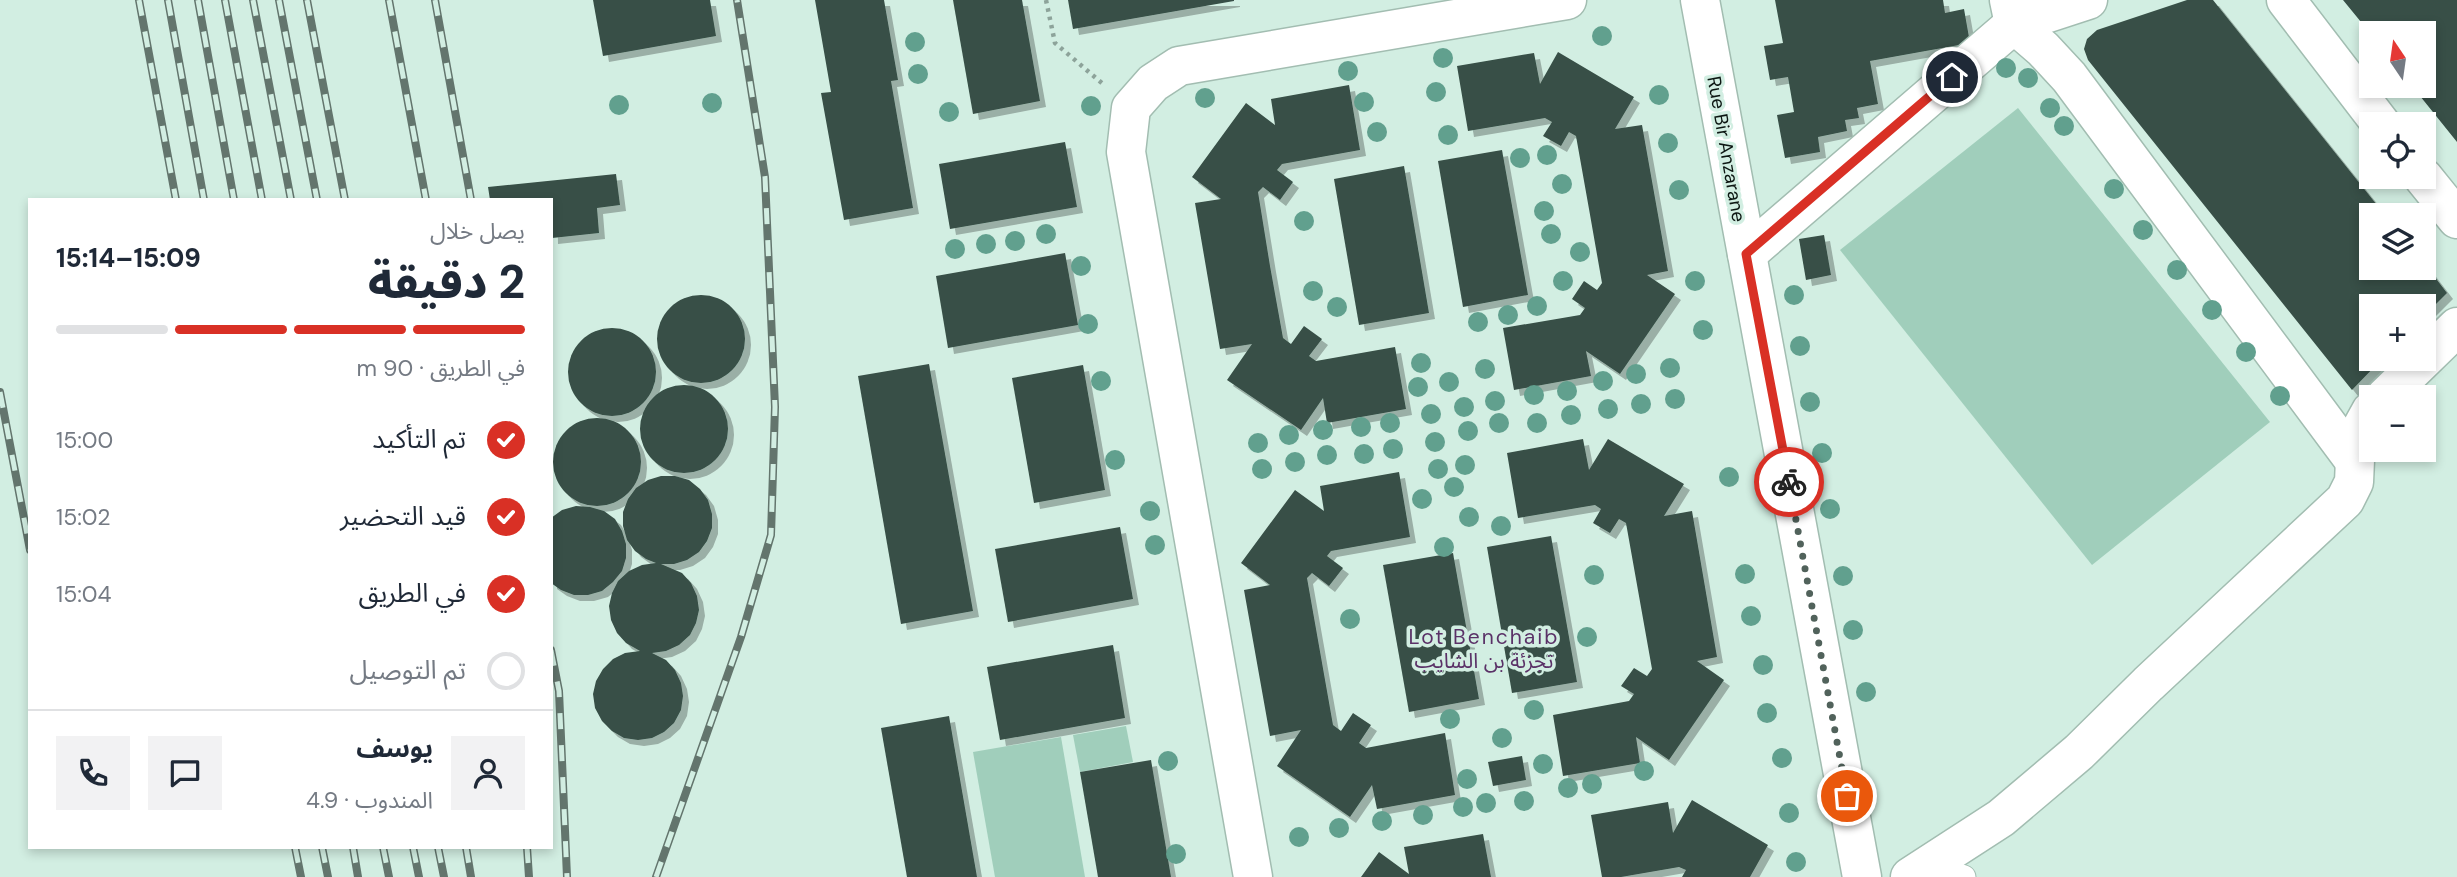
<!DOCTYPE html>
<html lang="ar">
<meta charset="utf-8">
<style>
:root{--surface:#fff;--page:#f2f2f3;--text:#1f2937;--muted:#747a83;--line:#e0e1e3;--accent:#d93025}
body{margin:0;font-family:"DM Sans","Noto Sans Arabic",sans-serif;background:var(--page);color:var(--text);direction:rtl;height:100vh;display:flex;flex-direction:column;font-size:26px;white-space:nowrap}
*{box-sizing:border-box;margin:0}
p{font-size:23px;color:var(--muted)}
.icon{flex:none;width:38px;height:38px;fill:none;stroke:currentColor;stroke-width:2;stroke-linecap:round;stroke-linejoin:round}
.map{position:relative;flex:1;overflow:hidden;direction:ltr}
.side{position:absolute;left:28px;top:198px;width:525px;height:651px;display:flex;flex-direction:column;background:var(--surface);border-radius:0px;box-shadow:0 4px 10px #0003;direction:rtl}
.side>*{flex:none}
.needle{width:46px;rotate:347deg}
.tools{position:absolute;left:2359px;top:21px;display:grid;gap:14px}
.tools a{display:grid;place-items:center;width:77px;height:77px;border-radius:0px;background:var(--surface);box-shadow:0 4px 10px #0003;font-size:35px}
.pin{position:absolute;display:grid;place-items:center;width:60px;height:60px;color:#fff;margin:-30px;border:4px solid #fff;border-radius:50%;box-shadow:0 2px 7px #0007}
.courier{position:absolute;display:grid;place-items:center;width:70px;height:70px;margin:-35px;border:5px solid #d93025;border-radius:50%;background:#fff;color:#222;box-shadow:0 2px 9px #0007}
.overview em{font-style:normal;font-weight:800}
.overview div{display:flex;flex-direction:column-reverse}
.overview{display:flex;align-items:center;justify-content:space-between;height:119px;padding:0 28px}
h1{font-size:46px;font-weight:800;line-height:52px}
.bar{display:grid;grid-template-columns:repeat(4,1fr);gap:10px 7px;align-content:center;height:84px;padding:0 28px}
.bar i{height:9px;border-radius:5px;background:var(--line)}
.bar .on{background:var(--accent)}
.bar p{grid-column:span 4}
.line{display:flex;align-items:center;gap:18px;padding:0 28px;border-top:2px solid var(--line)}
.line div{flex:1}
.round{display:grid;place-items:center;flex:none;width:74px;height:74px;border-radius:0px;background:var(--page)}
ol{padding:0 28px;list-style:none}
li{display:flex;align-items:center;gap:21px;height:77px}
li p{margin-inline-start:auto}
li .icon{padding:7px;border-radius:50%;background:var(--accent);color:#fff;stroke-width:4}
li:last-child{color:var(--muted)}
li i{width:38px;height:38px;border:4px solid var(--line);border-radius:50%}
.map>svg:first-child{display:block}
</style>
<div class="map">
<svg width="2457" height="877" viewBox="0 0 2457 877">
<defs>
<filter id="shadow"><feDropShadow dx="6" dy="6" stdDeviation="0" flood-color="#0004"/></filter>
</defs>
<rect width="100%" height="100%" fill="#d2eee2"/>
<g fill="#a0cebb">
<polygon points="2018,108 2270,422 2092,565 1840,250"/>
<polygon points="1126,726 1133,762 1080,772 1073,735"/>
<polygon points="1061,737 1085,877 995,877 973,752"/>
</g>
<g fill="#374f46" filter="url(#shadow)">
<polygon points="593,0 710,0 716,36 603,56"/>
<polygon points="815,0 884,0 898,80 891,81 913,208 844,220 821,93 831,92"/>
<polygon points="953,0 1022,0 1040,101 973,114"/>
<polygon points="1068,0 1234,0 1234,1 1073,29"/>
<polygon points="1775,0 1943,0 1945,13 1964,9 1970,43 1870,61 1878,104 1857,108 1859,118 1845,120 1847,131 1818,137 1820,152 1785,158 1777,115 1794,112 1788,77 1770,80 1764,46 1783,43"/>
<polygon points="2187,0 2213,0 2385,215 2371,215 2371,268 2424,268 2424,263 2447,293 2424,316 2424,306 2371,306 2371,359 2382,359 2352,390 2088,60 2084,49 2087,39 2097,30"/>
<polygon points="2343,0 2457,0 2457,142 2412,86 2424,86 2424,33 2370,33"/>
<polygon points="1558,52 1634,97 1615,129 1642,125 1668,271 1647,275 1675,294 1620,374 1586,351 1591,376 1514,390 1503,328 1580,315 1585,308 1572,299 1584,281 1597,290 1602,283 1589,209 1576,136 1569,132 1561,146 1543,136 1552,122 1545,118 1468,131 1457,66 1534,53 1540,84"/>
<polygon points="1349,85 1360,150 1282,164 1277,170 1293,182 1280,200 1263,187 1258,192 1270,266 1283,338 1291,344 1304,326 1322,339 1309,356 1316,361 1395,347 1406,409 1327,423 1323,398 1301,430 1227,380 1252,344 1220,349 1195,203 1221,199 1192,177 1246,103 1275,125 1271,99"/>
<polygon points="1065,142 1077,207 950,229 939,164"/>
<polygon points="1502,150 1528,295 1463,307 1438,161"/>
<polygon points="1404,166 1429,313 1359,325 1334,179"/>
<polygon points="616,174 620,205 597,208 599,233 552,238 551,200 490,200 488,187"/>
<polygon points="1824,235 1831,275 1806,280 1799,239"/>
<polygon points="1065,253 1078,325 948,348 936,276"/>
<circle cx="701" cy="339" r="44"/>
<circle cx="612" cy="372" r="44"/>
<polygon points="929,364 973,611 901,624 858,376"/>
<polygon points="1083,365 1105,490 1034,503 1012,378"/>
<circle cx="684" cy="429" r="44"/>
<circle cx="597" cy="462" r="44"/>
<polygon points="1583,439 1589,470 1608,439 1684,484 1664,516 1692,511 1717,657 1697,661 1724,680 1669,760 1636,737 1640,763 1563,776 1553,715 1629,701 1634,694 1621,686 1634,668 1647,676 1652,669 1626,523 1619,519 1610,533 1593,523 1601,509 1595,505 1518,518 1507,453"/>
<polygon points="1399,472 1410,537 1331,551 1327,556 1343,568 1329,586 1312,573 1307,578 1333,725 1341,731 1353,713 1371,725 1359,743 1366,748 1445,733 1455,795 1377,809 1372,785 1350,817 1277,766 1301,730 1270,736 1244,590 1270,585 1241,563 1295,490 1324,511 1320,486"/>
<polygon points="661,476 675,476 689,480 700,489 708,500 712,514 712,528 707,541 699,552 687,560 674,564 661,564 682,573 691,583 697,596 699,610 696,623 690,635 679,645 666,651 652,653 666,660 675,670 681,683 683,696 681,710 674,723 664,732 652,738 638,740 624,738 612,731 602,721 595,708 593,694 596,681 603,669 613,659 625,653 640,651 626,643 617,633 611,620 609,606 612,593 618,581 629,571 642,565 656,563 646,559 635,551 627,540 623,526 623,512 628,499 636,488 648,480"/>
<polygon points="576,506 590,507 604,511 615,519 622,531 626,544 626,558 622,571 613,582 602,591 588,595 574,595 561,590 551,583 551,518 562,510"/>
<polygon points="1120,527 1133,599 1008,622 995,549"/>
<polygon points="1551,536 1577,682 1512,693 1487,547"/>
<polygon points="1453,553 1479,699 1409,712 1383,565"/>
<polygon points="1113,645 1125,718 1000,740 987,667"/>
<polygon points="949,716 977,877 907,877 881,728"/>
<polygon points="1522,756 1526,780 1493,786 1488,762"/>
<polygon points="1151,760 1171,877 1098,877 1080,772"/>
<polygon points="1692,800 1768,845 1750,877 1682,877 1686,870 1679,867 1621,877 1602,877 1591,815 1668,802 1673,833"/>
<polygon points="1483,834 1491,877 1361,877 1379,852 1409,874 1404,847"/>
</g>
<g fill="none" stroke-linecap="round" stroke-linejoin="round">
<g stroke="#a2bdb1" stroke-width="25">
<polyline id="lane" points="1929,865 1964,877"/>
</g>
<g stroke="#a2bdb1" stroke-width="41">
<g id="street">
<polyline points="2009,0 2014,24 2043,49 2069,77 2353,459"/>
<polyline points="2286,0 2381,124"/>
<polyline points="2423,177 2457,219"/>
<polyline points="1747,254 2014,24 2088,0"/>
<polyline points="2385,397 2457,327"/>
<polyline points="1253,877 1126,152 1131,108 1153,83 1179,66 1567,0"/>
<polyline points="1910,877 2001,818 2079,752 2148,684 2345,500 2354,482 2356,438 2371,411"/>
</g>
</g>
<g stroke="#a2bdb1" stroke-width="41">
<polyline id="secondary" points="1700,0 1862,877"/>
</g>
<polyline stroke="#8da39a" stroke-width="4.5" stroke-dasharray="3.5 5" stroke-linecap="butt" points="1046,0 1055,43 1103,84"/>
<use href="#lane" stroke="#fff" stroke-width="23"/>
<use href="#street" stroke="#fff" stroke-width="38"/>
<use href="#secondary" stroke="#fff" stroke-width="38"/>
<g stroke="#63756d" stroke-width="8">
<g id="rail">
<polyline points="139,0 176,200"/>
<polyline points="168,0 204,200"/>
<polyline points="198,0 234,200"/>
<polyline points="225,0 262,200"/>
<polyline points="253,0 291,200"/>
<polyline points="279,0 317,200"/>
<polyline points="307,0 345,200"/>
<polyline points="389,0 426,200"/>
<polyline points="435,0 471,200"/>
<polyline points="0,392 30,550"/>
<polyline points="551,650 559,691 567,877"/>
<polyline points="295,847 301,877"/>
<polyline points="322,847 328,877"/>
<polyline points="353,847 358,877"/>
<polyline points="383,847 389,877"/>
<polyline points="413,847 419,877"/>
<polyline points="438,847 444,877"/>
<polyline points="466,847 471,877"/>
<polyline points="527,847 529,877"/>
<polyline points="656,877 741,637 771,535 775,407 765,177 737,0"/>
</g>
</g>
<use href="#rail" stroke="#d2eee2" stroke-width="5" stroke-dasharray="16" stroke-linecap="butt"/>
</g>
<g fill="#61a08e">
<circle cx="1602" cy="36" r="10"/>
<circle cx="915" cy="42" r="10"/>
<circle cx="1443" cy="58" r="10"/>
<circle cx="2006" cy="68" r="10"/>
<circle cx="1348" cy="71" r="10"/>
<circle cx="918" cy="74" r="10"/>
<circle cx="2028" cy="78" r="10"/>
<circle cx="1436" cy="92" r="10"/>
<circle cx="1659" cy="95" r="10"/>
<circle cx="1205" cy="98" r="10"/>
<circle cx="1364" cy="102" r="10"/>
<circle cx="712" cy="103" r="10"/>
<circle cx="619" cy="105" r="10"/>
<circle cx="1091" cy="106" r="10"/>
<circle cx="2050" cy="108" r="10"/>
<circle cx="949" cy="112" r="10"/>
<circle cx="2064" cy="126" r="10"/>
<circle cx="1377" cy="132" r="10"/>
<circle cx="1448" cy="135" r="10"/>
<circle cx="1668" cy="143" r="10"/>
<circle cx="1547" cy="155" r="10"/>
<circle cx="1520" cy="158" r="10"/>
<circle cx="1562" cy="184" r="10"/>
<circle cx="2114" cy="189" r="10"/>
<circle cx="1679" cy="190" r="10"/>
<circle cx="1544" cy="211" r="10"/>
<circle cx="1304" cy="221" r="10"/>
<circle cx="2143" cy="230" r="10"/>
<circle cx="1046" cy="234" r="10"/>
<circle cx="1551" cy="234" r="10"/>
<circle cx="1015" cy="241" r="10"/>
<circle cx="986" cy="244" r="10"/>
<circle cx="955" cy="249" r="10"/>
<circle cx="1580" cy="252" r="10"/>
<circle cx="1081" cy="266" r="10"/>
<circle cx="2177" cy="270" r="10"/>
<circle cx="1563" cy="281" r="10"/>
<circle cx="1695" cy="281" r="10"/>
<circle cx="1313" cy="291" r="10"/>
<circle cx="1794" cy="295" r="10"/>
<circle cx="1537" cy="306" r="10"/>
<circle cx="1337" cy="307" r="10"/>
<circle cx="2212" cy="310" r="10"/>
<circle cx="1508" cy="315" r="10"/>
<circle cx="1478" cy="322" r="10"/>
<circle cx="1088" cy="324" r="10"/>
<circle cx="1703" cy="330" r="10"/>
<circle cx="1800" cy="346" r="10"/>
<circle cx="2246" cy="352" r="10"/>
<circle cx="1421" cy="363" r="10"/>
<circle cx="1670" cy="368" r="10"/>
<circle cx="1485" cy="369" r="10"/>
<circle cx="1636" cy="374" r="10"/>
<circle cx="1101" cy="381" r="10"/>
<circle cx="1603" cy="381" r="10"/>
<circle cx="1449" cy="382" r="10"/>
<circle cx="1418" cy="387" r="10"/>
<circle cx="1567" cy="391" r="10"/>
<circle cx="1534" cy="395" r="10"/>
<circle cx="2280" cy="396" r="10"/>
<circle cx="1675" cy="399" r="10"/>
<circle cx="1495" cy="401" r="10"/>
<circle cx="1810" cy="402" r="10"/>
<circle cx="1641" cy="404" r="10"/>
<circle cx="1464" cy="407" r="10"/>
<circle cx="1608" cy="409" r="10"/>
<circle cx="1431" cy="414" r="10"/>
<circle cx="1571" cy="415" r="10"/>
<circle cx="1390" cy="423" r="10"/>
<circle cx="1499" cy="423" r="10"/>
<circle cx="1537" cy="423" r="10"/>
<circle cx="1361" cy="427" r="10"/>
<circle cx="1323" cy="430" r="10"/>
<circle cx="1468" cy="431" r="10"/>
<circle cx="1289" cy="435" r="10"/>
<circle cx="1435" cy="442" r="10"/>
<circle cx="1258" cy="443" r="10"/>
<circle cx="1393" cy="449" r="10"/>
<circle cx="1822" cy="453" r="10"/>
<circle cx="1364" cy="454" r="10"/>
<circle cx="1327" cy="455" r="10"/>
<circle cx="1115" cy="460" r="10"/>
<circle cx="1295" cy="462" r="10"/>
<circle cx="1465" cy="465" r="10"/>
<circle cx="1262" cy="469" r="10"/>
<circle cx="1438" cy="469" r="10"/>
<circle cx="1729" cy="477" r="10"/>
<circle cx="1454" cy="487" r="10"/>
<circle cx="1422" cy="499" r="10"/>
<circle cx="1830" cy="509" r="10"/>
<circle cx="1150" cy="511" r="10"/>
<circle cx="1469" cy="517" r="10"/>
<circle cx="1501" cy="526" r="10"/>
<circle cx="1155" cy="545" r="10"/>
<circle cx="1444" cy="547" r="10"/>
<circle cx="1745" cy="574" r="10"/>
<circle cx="1594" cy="575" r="10"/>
<circle cx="1843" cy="576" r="10"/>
<circle cx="1751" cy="616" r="10"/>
<circle cx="1350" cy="619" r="10"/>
<circle cx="1853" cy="630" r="10"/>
<circle cx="1587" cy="637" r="10"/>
<circle cx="1763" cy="665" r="10"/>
<circle cx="1866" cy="692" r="10"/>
<circle cx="1534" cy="710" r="10"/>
<circle cx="1767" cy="713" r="10"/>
<circle cx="1450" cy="719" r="10"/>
<circle cx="1502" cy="738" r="10"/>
<circle cx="1782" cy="758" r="10"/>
<circle cx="1168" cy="761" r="10"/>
<circle cx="1543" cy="764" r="10"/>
<circle cx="1644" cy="771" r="10"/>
<circle cx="1467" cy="779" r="10"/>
<circle cx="1592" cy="784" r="10"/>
<circle cx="1568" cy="788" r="10"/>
<circle cx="1524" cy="801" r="10"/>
<circle cx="1486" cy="803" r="10"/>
<circle cx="1463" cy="807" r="10"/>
<circle cx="1789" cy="813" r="10"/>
<circle cx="1423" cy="815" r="10"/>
<circle cx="1382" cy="821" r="10"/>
<circle cx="1339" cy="828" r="10"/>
<circle cx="1299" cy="837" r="10"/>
<circle cx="1176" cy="854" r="10"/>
<circle cx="1796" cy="862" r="10"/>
</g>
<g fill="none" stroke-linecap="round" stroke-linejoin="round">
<polyline stroke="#51625b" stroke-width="7" stroke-dasharray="0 12.6" points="1789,482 1847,796"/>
<polyline stroke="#d93025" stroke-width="9" points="1789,482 1746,254 1952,77"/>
</g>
<g text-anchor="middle" stroke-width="7" stroke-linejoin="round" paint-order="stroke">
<g font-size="19" fill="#0c1612" stroke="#d2eee2">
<text transform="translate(1727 149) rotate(80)" y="7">Rue Bir Anzarane</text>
</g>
<g font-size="21" letter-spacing="2" fill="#5a3167" stroke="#d2eee2">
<text x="1484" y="644">Lot Benchaib<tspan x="1484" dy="24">تجزئة بن الشايب</tspan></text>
</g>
</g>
</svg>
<div class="tools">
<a><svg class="needle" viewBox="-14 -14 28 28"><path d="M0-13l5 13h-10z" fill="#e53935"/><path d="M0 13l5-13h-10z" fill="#747a83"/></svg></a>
<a><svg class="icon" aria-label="locate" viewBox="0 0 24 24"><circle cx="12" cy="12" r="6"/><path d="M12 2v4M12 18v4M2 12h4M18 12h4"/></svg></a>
<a><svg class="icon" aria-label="layers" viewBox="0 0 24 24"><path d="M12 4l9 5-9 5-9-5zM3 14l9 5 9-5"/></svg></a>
<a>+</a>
<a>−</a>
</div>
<div class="pin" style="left:1847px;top:796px;background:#ea580c"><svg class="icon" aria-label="bag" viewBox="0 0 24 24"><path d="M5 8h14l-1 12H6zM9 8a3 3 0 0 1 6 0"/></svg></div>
<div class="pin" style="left:1952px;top:77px;background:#1f2937"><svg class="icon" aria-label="home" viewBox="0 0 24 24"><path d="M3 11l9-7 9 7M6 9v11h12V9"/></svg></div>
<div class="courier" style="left:1789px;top:482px"><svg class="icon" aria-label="bike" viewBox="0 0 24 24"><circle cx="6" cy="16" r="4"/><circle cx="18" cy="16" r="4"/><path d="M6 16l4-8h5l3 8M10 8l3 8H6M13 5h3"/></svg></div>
<section class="side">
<div class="overview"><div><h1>2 دقيقة</h1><p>يصل خلال</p></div><em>15:09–15:14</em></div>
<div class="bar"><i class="on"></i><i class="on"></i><i class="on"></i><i></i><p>في الطريق · 90 m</p></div>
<ol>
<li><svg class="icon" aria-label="check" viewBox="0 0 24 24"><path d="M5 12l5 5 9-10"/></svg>تم التأكيد<p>15:00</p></li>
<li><svg class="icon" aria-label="check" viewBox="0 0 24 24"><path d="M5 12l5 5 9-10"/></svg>قيد التحضير<p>15:02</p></li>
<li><svg class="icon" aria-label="check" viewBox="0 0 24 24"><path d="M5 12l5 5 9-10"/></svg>في الطريق<p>15:04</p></li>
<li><i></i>تم التوصيل</li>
</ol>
<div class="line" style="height:126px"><a class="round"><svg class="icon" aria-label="person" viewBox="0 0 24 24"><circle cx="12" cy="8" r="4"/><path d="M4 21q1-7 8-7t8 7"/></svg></a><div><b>يوسف</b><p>المندوب · 4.9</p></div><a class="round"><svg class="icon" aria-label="chat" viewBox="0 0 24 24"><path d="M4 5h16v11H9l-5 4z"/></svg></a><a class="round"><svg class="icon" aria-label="phone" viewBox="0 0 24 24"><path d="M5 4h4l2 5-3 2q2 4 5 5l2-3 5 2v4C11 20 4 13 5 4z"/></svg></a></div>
</section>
</div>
